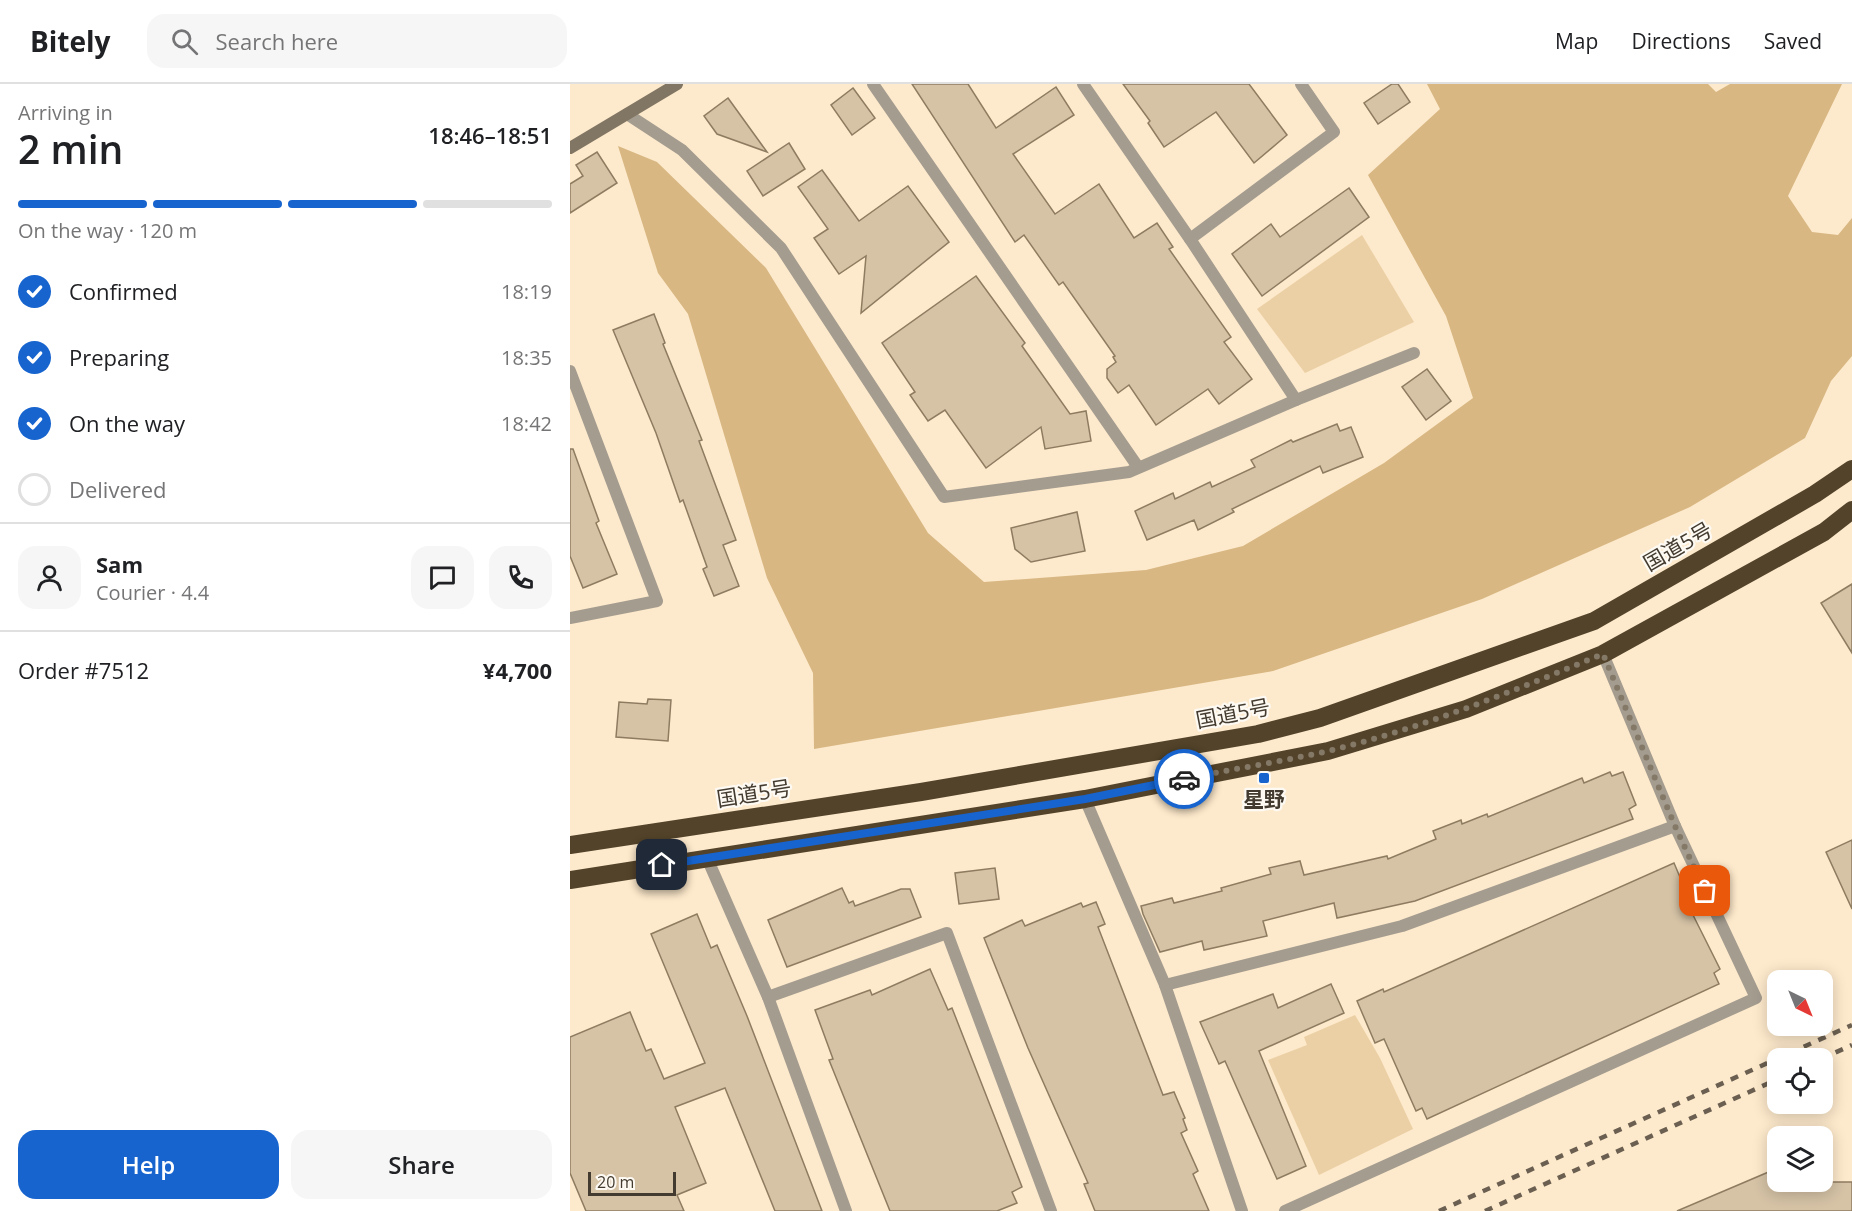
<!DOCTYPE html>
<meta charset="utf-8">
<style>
:root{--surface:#fff;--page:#f6f6f6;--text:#202124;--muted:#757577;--line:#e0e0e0;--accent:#1764cf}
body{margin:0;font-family:"Open Sans","Noto Sans JP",sans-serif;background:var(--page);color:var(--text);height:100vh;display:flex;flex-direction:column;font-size:22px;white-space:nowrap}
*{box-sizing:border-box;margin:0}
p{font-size:20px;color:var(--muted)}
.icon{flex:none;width:33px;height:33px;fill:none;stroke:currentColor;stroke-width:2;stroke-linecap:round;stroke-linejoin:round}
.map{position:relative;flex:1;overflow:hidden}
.details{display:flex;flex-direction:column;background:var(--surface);width:570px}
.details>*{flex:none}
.needle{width:39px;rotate:137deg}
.fabs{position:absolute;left:1197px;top:886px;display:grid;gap:12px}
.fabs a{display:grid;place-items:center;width:66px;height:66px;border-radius:12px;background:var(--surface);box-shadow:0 3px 15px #0003;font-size:30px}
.scale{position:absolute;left:18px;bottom:15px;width:88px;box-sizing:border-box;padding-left:6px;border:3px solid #433b2f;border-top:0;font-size:16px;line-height:21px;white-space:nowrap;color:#433b2f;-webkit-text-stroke:4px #fdf9f3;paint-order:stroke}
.pin{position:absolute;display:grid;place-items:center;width:51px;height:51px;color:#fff;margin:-26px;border-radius:12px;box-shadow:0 3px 9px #0006}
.courier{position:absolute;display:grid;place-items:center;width:60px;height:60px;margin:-30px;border:4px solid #1764cf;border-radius:50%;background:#fff;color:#222;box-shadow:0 2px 8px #0007}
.headline em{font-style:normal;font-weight:600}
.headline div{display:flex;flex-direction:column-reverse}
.headline{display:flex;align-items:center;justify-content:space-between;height:102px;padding:0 18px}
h1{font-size:39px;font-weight:600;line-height:45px}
.bar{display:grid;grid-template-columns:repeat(4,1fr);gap:9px 6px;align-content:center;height:72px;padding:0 18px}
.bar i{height:8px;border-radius:4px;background:var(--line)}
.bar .active{background:var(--accent)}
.bar p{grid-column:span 4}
.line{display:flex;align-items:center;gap:15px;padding:0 18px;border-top:2px solid var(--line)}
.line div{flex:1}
.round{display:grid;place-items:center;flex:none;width:63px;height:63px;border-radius:18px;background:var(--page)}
ol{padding:0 18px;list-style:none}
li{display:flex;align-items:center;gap:18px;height:66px}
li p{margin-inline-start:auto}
li .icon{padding:6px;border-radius:50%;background:var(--accent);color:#fff;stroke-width:4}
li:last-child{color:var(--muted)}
li i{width:33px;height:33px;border:3px solid var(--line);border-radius:50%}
.cta{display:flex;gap:12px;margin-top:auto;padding:12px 18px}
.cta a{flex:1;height:69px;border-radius:18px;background:var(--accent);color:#fff;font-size:24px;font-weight:600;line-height:69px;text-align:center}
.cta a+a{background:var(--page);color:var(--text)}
header{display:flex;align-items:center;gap:36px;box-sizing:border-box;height:84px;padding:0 30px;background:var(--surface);border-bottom:2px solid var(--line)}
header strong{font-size:28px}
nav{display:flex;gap:33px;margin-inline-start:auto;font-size:21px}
.search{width:420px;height:54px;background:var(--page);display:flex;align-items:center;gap:15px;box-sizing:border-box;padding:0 21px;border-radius:18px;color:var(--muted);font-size:22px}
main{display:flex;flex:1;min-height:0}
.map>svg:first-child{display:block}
</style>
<header>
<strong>Bitely</strong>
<div class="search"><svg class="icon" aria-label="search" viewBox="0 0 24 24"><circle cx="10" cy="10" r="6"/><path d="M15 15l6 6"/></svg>Search here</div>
<nav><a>Map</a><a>Directions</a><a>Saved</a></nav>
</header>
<main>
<section class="details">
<div class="headline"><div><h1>2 min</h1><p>Arriving in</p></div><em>18:46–18:51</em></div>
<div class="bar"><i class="active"></i><i class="active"></i><i class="active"></i><i></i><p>On the way · 120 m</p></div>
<ol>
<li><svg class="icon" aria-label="check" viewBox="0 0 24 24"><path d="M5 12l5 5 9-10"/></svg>Confirmed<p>18:19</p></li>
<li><svg class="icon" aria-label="check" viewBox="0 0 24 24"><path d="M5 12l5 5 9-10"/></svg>Preparing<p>18:35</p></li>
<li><svg class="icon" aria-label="check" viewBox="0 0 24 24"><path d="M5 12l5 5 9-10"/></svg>On the way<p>18:42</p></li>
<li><i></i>Delivered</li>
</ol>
<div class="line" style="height:108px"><a class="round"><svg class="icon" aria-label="person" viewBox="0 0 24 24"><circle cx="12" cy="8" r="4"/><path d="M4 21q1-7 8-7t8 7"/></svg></a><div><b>Sam</b><p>Courier · 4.4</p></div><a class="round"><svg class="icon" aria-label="chat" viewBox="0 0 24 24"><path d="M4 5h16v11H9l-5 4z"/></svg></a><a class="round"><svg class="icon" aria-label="phone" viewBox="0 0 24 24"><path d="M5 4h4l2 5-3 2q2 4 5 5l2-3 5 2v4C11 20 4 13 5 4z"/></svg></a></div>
<div class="line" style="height:78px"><div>Order #7512</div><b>¥4,700</b></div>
<div class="cta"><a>Help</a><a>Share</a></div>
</section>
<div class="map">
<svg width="1282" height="1127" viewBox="0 0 1282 1127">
<rect width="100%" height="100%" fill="#fde9cb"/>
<g fill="#ecd0a5">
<polygon points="792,151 844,238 735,289 687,225"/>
<polygon points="785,931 810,974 843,1045 749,1091 698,976 737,961 734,953"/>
</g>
<polygon fill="#d8b782" points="857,0 1138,0 1146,8 1160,0 1272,0 1218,112 1242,148 1268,151 1282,134 1282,272 1261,297 1235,354 1120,423 912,515 703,587 244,665 243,589 197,494 118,230 88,189 48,62 87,78 196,184 358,449 414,498 576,486 673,462 814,379 903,314 876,232 798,91 870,25"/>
<g fill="#d6c3a6" stroke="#8e7c61" stroke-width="1.5">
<polygon points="342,0 398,0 426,44 486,3 504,31 443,70 485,130 529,100 564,154 587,139 603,163 599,165 661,253 654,258 682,295 649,320 638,305 586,341 559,301 548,309 537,294 537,285 546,278 543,273 545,272 493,198 489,201 454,151 445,158"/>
<polygon points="553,0 679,0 717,51 684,79 646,28 594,63 578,39 580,37"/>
<polygon points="822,0 828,0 840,18 808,40 794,19"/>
<polygon points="283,4 305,34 282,51 261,21"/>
<polygon points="158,14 197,68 147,50 134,32"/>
<polygon points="219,59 235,85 193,112 177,87"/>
<polygon points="27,68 47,99 0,129 0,100 13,92 6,81"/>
<polygon points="252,86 289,137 338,102 379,158 291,229 296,172 269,190 244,154 258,145 228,103"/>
<polygon points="779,104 799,133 692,212 662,170 701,140 710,153"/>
<polygon points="406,192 455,259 452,262 500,330 516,327 521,357 475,365 471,343 416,384 375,326 358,337 340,311 345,308 312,259"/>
<polygon points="84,230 95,259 93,260 132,356 129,357 166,456 153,461 169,502 144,512 133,485 137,483 113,416 110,418 86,349 43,246"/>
<polygon points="857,285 881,317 856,336 832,303"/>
<polygon points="767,340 770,347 781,343 793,373 753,389 750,382 662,425 664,428 628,446 624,436 577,456 565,427 603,409 605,415 640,398 642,403 685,383 681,376 721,356 723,358"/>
<polygon points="0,365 3,365 29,437 26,439 47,490 13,504 0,472"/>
<polygon points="507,428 515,467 461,478 445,465 441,444"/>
<polygon points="1282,500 1282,569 1251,519"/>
<polygon points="78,615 101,616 98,657 46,653 49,618 77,620"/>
<polygon points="1040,688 1042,692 1053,688 1066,721 1059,725 1063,735 845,817 767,834 764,819 693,837 697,852 634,866 632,857 590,868 573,830 571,822 602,814 604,819 652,807 651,804 701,790 699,784 730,777 734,791 817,772 818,775 866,755 863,747 891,736 892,740 917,730 918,733 1012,694 1014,699"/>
<polygon points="1282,756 1282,825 1256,768"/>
<polygon points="1104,779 1123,824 1120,825 1150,885 1144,889 1149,900 857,1035 852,1024 846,1027 814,955 805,959 787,917 813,905 814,908"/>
<polygon points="425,784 429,815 389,820 385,789"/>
<polygon points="272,804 279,819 283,817 285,822 331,805 340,805 351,833 217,883 198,836"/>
<polygon points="526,818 535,840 528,843 593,1011 604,1008 615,1034 613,1035 617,1046 611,1049 628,1087 623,1090 639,1127 525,1127 514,1100 518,1099 458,964 414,854 452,836 455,842 511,819 513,823"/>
<polygon points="127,830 141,864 147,861 177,932 252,1127 205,1127 155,1004 105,1023 136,1099 107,1111 114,1127 16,1127 0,1089 0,953 60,928 76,967 81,965 94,995 135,979 81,850"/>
<polygon points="360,885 378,926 382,924 452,1103 442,1108 447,1119 427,1127 320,1127 259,976 263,975 245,926 300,906 302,911"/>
<polygon points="761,900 774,929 689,967 736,1082 707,1095 655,977 649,980 630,938 703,910 708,924"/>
<polygon points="1208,1084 1208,1098 1282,1098 1282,1127 1107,1127"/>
</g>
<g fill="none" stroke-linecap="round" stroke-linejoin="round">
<g stroke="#a49c8f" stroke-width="12">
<polyline points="303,0 568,383"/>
<polyline points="513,0 620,155"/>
<polyline points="57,30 112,66 211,164 374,413 559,388 726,316 620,155 764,48 731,0"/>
<polyline points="0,287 87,517 0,534"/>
<polyline points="726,316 844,269"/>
<polyline points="515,715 595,901 672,1127"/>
<polyline points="137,774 198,913 276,1127"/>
<polyline points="595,901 832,842 1105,742"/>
<polyline points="198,913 377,849 481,1127"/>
<polyline points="715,1127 1186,914 1105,742 1033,570"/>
</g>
<polyline stroke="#817563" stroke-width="12" points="0,64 107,0"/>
<g stroke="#53432a" stroke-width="18">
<polyline points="0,761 351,708 688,650 750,634 1024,537 1245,410 1282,385"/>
<polyline points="0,796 515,715 758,667 896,625 1033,570 1254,448 1282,426"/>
</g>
<g stroke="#6a5f50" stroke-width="4.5" stroke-dasharray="8 8" stroke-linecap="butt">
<polyline points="1251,975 1282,961"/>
<polyline points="869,1127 1282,941"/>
<polyline points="915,1127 1208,995"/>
</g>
</g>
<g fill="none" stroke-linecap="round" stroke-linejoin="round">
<path stroke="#847866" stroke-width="6" stroke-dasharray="0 10.8" d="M614 695C662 685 710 678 758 667 853 644 943 607 1033 570L1105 742 1135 807"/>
<polyline stroke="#1764cf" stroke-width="8" points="92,781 515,715 614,695"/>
</g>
<rect fill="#1764cf" stroke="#fdf9f3" stroke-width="2" x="688" y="688" width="12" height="12" rx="3"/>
<g text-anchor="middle" stroke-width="4.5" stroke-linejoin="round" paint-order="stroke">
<g font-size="21" fill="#433b2f" stroke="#fdf9f3">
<text transform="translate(1108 463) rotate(-30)" y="7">国道5号</text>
<text transform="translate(663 630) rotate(-11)" y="7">国道5号</text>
<text transform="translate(184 710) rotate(-9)" y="7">国道5号</text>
</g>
<g font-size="21" font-weight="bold" fill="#433b2f" stroke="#fdf9f3">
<text x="694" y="723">星野</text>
</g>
</g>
</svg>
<div class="fabs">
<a><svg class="needle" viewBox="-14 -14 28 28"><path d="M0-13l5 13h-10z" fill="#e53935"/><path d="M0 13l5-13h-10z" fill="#757577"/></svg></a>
<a><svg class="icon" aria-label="locate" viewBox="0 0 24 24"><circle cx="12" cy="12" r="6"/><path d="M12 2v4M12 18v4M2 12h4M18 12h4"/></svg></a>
<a><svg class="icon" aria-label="layers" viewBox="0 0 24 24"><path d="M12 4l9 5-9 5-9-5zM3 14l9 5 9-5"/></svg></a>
</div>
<div class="scale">20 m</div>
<div class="pin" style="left:1135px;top:807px;background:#ea580c"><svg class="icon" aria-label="bag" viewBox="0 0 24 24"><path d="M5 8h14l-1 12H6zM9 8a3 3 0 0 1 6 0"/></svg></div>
<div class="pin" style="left:92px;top:781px;background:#1f2937"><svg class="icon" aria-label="home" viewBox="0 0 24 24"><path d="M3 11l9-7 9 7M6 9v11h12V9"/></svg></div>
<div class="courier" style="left:614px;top:695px"><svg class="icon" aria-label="car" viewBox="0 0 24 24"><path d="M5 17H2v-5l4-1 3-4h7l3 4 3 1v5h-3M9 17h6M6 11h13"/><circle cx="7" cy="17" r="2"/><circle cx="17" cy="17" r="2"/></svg></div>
</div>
</main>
